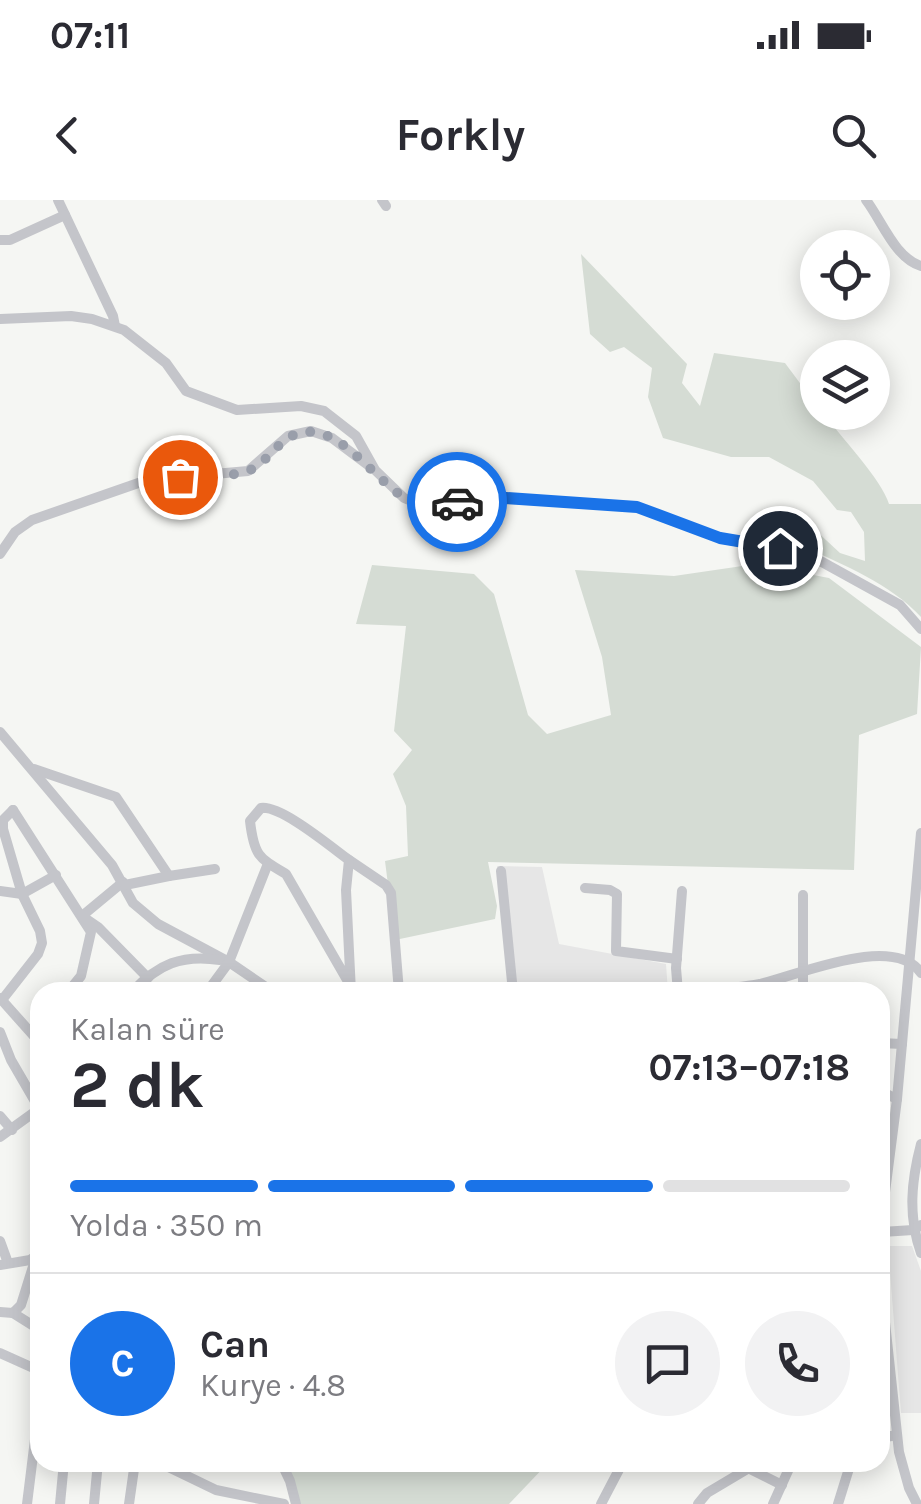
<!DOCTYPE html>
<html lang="tr">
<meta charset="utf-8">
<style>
:root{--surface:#fff;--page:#f2f2f3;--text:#2b2b33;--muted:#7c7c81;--line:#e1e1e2;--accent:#1a73e8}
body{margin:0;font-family:Karla,sans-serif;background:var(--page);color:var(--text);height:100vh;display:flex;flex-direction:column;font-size:38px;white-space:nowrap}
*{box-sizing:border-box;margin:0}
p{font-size:32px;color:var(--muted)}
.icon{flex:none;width:55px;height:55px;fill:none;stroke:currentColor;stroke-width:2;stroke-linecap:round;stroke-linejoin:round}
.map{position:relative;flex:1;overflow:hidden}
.details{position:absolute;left:30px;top:782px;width:860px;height:490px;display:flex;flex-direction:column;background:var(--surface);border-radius:30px;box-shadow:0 5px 25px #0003}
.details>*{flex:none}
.controls{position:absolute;left:800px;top:30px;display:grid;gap:20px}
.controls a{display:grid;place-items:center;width:90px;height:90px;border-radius:50%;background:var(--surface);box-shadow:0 5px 25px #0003;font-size:50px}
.pin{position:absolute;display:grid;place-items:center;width:85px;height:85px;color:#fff;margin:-42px;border:5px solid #fff;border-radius:50%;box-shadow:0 2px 10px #0007}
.courier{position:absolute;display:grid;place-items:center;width:100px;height:100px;margin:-50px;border:8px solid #1a73e8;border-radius:50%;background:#fff;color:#222;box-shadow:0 2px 12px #0007}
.headline em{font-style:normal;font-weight:700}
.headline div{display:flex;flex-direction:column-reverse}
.headline{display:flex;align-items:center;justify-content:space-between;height:170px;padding:0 40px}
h1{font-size:65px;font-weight:700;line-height:75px}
.bar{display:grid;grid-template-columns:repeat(4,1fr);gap:15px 10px;align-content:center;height:120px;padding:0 40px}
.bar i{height:12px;border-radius:8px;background:var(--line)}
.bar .current{background:var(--accent)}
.bar p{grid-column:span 4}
.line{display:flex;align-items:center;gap:25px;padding:0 40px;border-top:2px solid var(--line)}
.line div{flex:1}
.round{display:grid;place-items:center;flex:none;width:105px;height:105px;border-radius:52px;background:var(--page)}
.status{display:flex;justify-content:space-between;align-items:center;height:70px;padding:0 50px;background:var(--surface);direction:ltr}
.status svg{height:28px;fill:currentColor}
header{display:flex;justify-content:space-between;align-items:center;height:130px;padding:0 40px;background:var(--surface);font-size:45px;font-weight:700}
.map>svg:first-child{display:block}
</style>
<div class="status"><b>07:11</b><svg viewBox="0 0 49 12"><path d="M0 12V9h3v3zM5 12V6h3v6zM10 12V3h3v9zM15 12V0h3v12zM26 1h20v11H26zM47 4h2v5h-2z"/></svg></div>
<header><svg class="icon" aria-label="back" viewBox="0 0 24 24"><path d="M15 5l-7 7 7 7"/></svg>Forkly<svg class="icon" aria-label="search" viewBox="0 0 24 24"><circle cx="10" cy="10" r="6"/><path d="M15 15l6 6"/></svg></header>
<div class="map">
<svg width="921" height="1304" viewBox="0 0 921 1304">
<rect width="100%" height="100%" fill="#f5f6f3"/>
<g fill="#e6e6e6">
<polygon points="497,666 542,667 559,744 666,764 668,792 515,792"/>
<polygon points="888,1046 912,1046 921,1071 921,1213 901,1213"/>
</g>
<g fill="#d5dcd4">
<path d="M581 54 687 164 682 183 700 206 714 153 785 163 817 206 818 212 823 213C841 237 882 280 889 304H921V417C891 384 843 365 803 346L813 328 840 353 865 361 864 332 851 312 837 310 813 281 769 257H731L663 238 648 197 652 168 624 147 610 152 590 134Z"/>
<polygon points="756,364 829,378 921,447 917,514 859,535 854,670 488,662 497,706 495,719 395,740 385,661 408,656 406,606 393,574 412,550 394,531 406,426 356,424 372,365 474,374 494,394 528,515 547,534 611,515 602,457 575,370 674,376"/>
<polygon points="281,1263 548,1263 509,1304 296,1304"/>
</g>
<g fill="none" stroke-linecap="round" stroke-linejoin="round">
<g stroke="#c4c5ca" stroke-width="10">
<polyline points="58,0 113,116 115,126"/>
<polyline points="382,0 386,6"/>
<path d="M866 0C882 21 895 58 921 66"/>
<polyline points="0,40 10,40 65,15"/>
<polyline points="0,119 71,116 92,119 124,130 166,163 186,191 237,210 301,206 324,211 356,236 375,270 404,298 421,305 506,298 637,307 720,338 813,357 900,405 921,429"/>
<polyline points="0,354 15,332 32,320 147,280 248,271 288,236 311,231 332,238 372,268"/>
<polyline points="0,532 112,665 133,703 158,724 229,762 273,792"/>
<polyline points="34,569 116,597 169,676 215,669"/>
<polyline points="13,610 91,732 81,776 68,792"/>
<polyline points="349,660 386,685 391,693 399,792"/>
<polyline points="501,671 513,792"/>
<polyline points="123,682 82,716 98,727 148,778"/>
<polyline points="125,685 169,676"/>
<polyline points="585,688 610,690 617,694 616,751 677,759"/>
<polyline points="0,691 22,694 56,675"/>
<polyline points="803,695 803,792"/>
<path d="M350 785 286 674C259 658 254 656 250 621L261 608C281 605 331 647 349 660L346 690 351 792"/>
<path d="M132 792C158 764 182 754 220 760"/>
<polyline points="207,792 229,762 267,666"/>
<polyline points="678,792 676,768 682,691"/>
<path d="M682 792C707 790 734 789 760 784 799 775 894 733 921 773"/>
<polyline points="0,798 40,843"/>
<polyline points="2,800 38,754 42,743 40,731 22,694 3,629 3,620 13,610"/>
<polyline points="0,832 11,860 40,910"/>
<polyline points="880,843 902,844"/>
<polyline points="880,891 897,899"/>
<polyline points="0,916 12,930"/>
<polyline points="0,937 40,908"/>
<path d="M921 944C911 982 908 1016 921 1053"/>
<polyline points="882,1032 913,1030 921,1025"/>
<polyline points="0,1041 8,1063"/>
<polyline points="0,1065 30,1060 39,1054"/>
<polyline points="0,1112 13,1113 21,1105 36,1057"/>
<polyline points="13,1113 40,1130"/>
<polyline points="0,1153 40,1171"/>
<polyline points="880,1238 897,1235"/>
<polyline points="158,1262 216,1290 284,1304"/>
<polyline points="281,1262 290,1281 296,1304"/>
<polyline points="736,1262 782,1285"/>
<polyline points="27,1304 40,1199"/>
<polyline points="60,1304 64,1262"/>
<polyline points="94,1304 98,1262"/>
<polyline points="129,1304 135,1262"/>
<polyline points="601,1304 623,1262"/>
<polyline points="698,1304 707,1293 749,1268"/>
<polyline points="773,1304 792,1262"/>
<polyline points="838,1304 851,1262"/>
<polyline points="917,1304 909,1288 899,1252 884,1113 881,1023 897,899 921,633"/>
</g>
</g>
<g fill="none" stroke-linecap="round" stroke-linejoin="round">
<path stroke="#999eaa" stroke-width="10" stroke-dasharray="0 18" d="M180 277C197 275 234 277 248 271 272 261 282 229 312 232 352 235 385 296 419 304 430 307 445 303 457 302"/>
<polyline stroke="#1a73e8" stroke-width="12" points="457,302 506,298 637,307 720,338 780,348"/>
</g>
</svg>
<div class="controls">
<a><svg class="icon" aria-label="locate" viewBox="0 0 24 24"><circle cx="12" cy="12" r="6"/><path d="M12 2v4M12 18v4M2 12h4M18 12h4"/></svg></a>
<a><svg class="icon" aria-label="layers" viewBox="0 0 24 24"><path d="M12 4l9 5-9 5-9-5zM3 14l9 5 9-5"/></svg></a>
</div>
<div class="pin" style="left:180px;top:277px;background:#ea580c"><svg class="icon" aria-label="bag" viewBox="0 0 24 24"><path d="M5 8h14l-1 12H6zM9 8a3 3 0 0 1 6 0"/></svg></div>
<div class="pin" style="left:780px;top:348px;background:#1f2937"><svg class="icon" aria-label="home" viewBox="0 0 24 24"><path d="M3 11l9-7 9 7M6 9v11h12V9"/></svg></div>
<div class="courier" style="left:457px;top:302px"><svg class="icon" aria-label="car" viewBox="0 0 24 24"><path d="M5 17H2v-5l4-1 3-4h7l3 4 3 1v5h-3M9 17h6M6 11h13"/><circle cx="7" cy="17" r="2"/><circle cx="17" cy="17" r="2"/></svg></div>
<section class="details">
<div class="headline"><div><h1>2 dk</h1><p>Kalan süre</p></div><em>07:13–07:18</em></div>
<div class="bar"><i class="current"></i><i class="current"></i><i class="current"></i><i></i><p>Yolda · 350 m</p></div>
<div class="line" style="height:180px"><b class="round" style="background:var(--accent);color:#fff">C</b><div><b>Can</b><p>Kurye · 4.8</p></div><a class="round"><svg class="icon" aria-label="chat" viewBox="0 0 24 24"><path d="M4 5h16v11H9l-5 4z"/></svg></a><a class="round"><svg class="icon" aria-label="phone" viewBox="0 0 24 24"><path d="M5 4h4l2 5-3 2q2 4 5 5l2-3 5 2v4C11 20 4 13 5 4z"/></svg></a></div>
</section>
</div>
